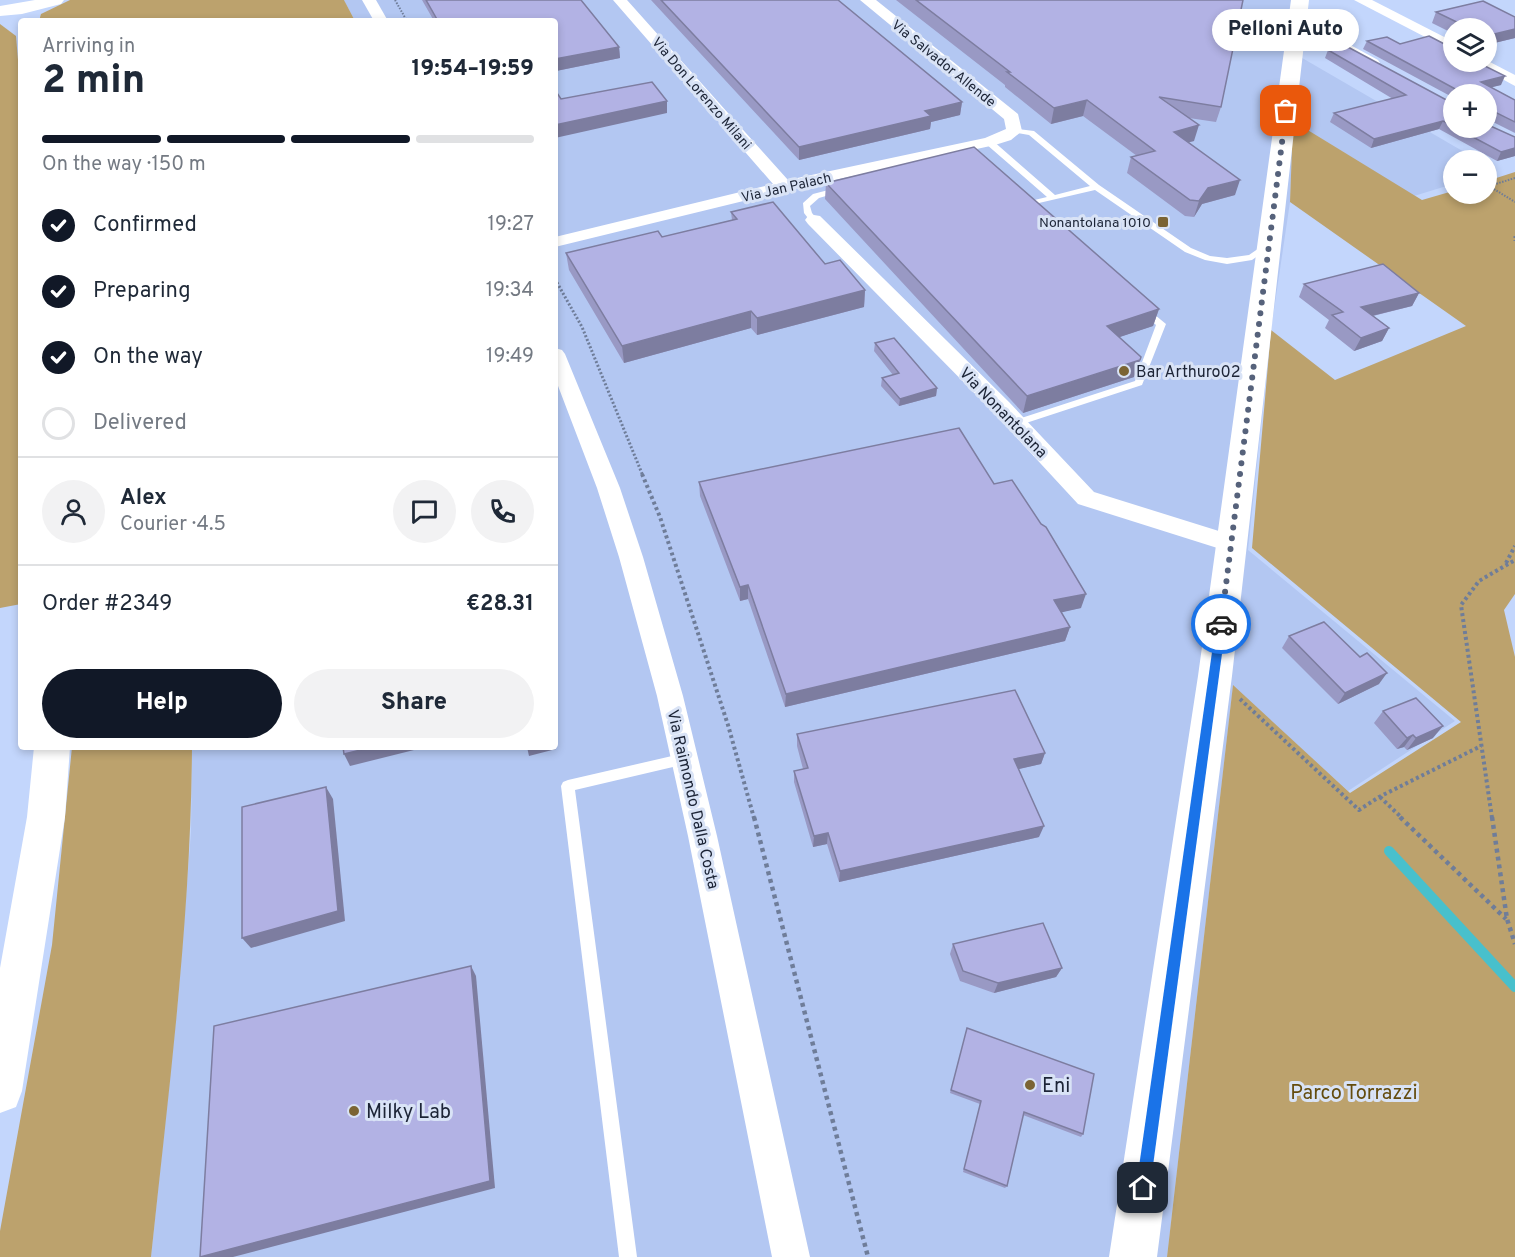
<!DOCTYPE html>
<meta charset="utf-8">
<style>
:root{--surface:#fff;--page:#f2f2f3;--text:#1f2937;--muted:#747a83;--line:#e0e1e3;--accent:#111827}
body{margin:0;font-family:Overpass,sans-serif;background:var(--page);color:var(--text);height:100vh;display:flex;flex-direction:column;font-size:22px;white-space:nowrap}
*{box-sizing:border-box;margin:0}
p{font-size:20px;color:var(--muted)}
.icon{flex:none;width:33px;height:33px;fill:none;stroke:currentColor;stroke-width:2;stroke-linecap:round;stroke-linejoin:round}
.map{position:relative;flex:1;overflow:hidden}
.drawer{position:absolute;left:18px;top:18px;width:540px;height:732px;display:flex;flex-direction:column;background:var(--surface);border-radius:6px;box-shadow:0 3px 9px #0003}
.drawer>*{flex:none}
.buttons{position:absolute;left:1443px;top:18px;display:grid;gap:12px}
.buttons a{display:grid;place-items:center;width:54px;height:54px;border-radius:50%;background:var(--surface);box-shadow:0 3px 9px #0003;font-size:30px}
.pin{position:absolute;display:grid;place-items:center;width:51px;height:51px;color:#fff;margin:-26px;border-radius:12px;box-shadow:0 3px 9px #0006}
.courier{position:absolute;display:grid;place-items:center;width:60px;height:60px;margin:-30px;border:4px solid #1a73e8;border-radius:50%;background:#fff;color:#222;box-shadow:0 2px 8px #0007}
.bubble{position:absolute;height:42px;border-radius:21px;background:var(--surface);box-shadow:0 3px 9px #0003;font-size:20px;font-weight:800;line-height:42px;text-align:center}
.headline em{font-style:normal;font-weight:800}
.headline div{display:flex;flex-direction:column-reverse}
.headline{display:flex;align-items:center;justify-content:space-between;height:102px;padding:0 24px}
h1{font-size:39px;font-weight:800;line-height:45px}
.bar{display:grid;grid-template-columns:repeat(4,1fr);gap:9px 6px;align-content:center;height:72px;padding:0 24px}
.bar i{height:8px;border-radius:4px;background:var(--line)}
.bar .current{background:var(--accent)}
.bar p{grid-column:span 4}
.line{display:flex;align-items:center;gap:15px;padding:0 24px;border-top:2px solid var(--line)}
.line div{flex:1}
.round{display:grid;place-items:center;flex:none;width:63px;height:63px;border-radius:32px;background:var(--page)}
ol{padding:0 24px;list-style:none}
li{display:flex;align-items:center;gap:18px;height:66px}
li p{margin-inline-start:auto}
li .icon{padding:6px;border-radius:50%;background:var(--accent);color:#fff;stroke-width:4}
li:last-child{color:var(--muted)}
li i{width:33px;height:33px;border:3px solid var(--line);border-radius:50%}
.cta{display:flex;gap:12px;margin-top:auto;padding:12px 24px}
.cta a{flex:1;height:69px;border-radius:36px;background:var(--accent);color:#fff;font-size:24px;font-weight:800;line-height:69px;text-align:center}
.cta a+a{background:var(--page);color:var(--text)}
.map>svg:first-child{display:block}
</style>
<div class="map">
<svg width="1515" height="1257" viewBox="0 0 1515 1257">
<rect width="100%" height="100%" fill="#c3d6fc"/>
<polygon fill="#b3c7f2" points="344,0 1295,0 1297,55 1478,160 1454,160 1453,184 1414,196 1293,121 1290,202 1271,330 1248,550 1455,721 1348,791 1233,686 1167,1257 151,1257 178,1000 191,832 192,747 555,747 555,21 355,21"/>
<g fill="#bca26d">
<polygon points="70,0 344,0 355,21 39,21 41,14"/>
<polygon points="0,24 16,36 21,96 21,604 0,608"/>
<polygon points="1293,121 1422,200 1453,191 1454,194 1486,194 1487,181 1515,172 1515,594 1504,610 1515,657 1515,1257 1167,1257 1233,685 1350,793 1461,722 1252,548 1271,330 1335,380 1466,326 1290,202"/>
<path d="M72 747H192C191 918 169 1087 151 1257H0V1231L52 945Z"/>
</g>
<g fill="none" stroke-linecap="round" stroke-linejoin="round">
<polyline stroke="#48c0cc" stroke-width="10" points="1389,851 1515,987"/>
<g stroke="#6f7d99" stroke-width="2" stroke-dasharray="1.5 1.5" stroke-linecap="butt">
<polyline points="395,0 407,21"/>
<polyline points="1515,178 1489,186 1515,202"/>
</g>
<g stroke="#6f7d99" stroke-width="3" stroke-dasharray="2 2" stroke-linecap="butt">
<polyline points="1515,236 1515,241"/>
<polyline points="555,279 582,327 643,476"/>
</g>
<g stroke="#6f7d99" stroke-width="4" stroke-dasharray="3 3" stroke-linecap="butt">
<polyline points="642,474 660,517 728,725 754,818"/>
<polyline points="1506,563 1515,546"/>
<polyline points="1240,699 1359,810 1379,797 1481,746"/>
<polyline points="1380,797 1402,818"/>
<polyline points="1492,818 1461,605 1479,581 1515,560"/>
</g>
<g stroke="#6f7d99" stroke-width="4.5" stroke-dasharray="4 4" stroke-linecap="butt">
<polyline points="754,817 868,1257"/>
<polyline points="1400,817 1506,919"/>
<polyline points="1492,817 1507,919 1515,944"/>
</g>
<g fill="#fff" fill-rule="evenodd">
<polygon points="1011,128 1034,131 1099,185 1191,248 1210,256 1227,258 1249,255 1265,244 1272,246 1252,260 1227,264 1205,260 1185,252 1095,190 1026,206 1026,202 1047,197 986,144 986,140 992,140 1055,195 1090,186 1029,135 1011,132"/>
<polygon points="840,187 843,187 843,191 819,198 810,206 812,213 818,220 811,222 804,213 803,203 813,194"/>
<polygon points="1144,306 1166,324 1142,385 1020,425 1012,425 1012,421 1135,381 1156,325 1139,309"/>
<polygon points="685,753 690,755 692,759 690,763 575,790 637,1257 619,1257 561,786 563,782 568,780"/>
</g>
<g fill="#fff" fill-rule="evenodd">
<polygon points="362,0 376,0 388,21 374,21"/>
<polygon points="613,0 627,0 788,180 985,138 1006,129 1004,119 860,0 876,0 1018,114 1022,131 1011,140 995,145 784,191 555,247 555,237 773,184"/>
<polygon points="1354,0 1372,0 1454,42 1454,52"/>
<polygon points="1297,16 1378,60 1380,63 1373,67 1368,66 1292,23 1290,20"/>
<polygon points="1486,60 1515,75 1515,86 1471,62"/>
<polygon points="814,215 820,216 1009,402 1094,492 1238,537 1242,543 1238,549 1230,552 1078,504 993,412 808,224 805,220 808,216"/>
<polygon points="555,348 562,350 565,354 620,488 643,557 683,696 717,836 810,1257 772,1257 688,836 657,696 619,557 597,488 555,378"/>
</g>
<polygon fill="#fff" fill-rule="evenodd" points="1291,0 1309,0 1232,676 1157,1257 1109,1257 1198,676"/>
<g fill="#fff" fill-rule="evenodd">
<polygon points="35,0 64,0 61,4 22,14 0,16 0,6"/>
<polygon points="34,747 70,747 65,817 22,1091 16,1107 0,1113 0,968 27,817"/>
</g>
</g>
<g fill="#9999c4">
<polygon points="422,0 581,0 619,47 620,58 556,71 555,21 434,21"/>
<polygon points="651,0 838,0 962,102 960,115 931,122 930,129 799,160"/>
<polygon points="896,0 1243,0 1221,107 1216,122 1189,118 1194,141 1189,142 1235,195 1202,204 1194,217 1185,216 1127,173 1131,157 1137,156 1083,116 1051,124 1005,87 1005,85"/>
<polygon points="1483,1 1515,17 1515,38 1486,45 1486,28 1454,28 1454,34 1432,23 1436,12"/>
<polygon points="1367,41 1400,44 1501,85 1491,87 1515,100 1515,133 1487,119 1486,120 1486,94 1454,94 1454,98 1363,49"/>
<polygon points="1328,50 1454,104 1454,128 1486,128 1515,137 1515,156 1497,161 1439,129 1371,148 1330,122 1334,113 1393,99 1325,58"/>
<polygon points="826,183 1159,309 1153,326 1119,337 1141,357 1134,377 1023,413 825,199"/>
<polygon points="731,212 825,264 865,290 864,307 757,335 751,328 624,363 569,270 566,253 662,237 732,220"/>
<polygon points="1304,284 1419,293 1412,306 1373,316 1389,328 1382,341 1354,351 1325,328 1329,320 1299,297"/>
<polygon points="875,343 937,388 936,396 899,406 881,386 882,378 893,375 874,351"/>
<polygon points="699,482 994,484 1041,524 1081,608 1061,612 1070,627 1065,641 785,707 748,599 740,601 700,496"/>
<polygon points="1289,636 1360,657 1379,684 1338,704 1282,648"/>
<polygon points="1383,711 1433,738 1407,750 1404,747 1397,749 1374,723"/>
<polygon points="797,734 1045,753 1041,764 1018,769 1039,837 839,882 827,844 813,847 794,782 794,771 803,769 797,746"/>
<polygon points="953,944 1062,968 1056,977 994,993 960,981 950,954"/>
<polygon points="967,1028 1083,1134 1081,1137 1023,1115 1007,1186 1005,1188 963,1172 980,1104 950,1093"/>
</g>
<g fill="#7d7da0">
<polygon points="1515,29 1515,38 1486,45 1486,36"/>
<polygon points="619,47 620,58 556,71 555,59"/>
<polygon points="1505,76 1501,85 1477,91 1481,82"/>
<polygon points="1087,100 1083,116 1051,124 1054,108"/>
<polygon points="667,101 667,113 555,138 555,125"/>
<polygon points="962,102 960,115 931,122 930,129 799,160 799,147 925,111"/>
<polygon points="1443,121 1439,129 1371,148 1374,139"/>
<polygon points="1199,125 1194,141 1169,147 1174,132"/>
<polygon points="1515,148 1515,156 1497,161 1501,152"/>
<polygon points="1240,180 1235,195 1202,204 1194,217 1199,201 1208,188"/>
<polygon points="865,290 864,307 757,335 757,318"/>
<polygon points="1419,293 1412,306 1355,320 1361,307"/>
<polygon points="1159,309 1153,326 1102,343 1107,326"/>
<polygon points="751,311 751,328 624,363 622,346"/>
<polygon points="1389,328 1382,341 1354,351 1361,338"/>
<polygon points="1140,360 1134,377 1023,413 1027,396"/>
<polygon points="937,388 936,396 899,406 900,399"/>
<polygon points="748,585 748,599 740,601 740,587"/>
<polygon points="1086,594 1081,608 1050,615 1054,600"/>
<polygon points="1070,627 1065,641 785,707 786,694"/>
<polygon points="1387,673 1379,684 1338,704 1345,693"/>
<polygon points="1443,726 1433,738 1407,750 1416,738"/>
<polygon points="1413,735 1404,747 1397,749 1407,738"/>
<polygon points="555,745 556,749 529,756 527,747 555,747"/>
<polygon points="373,747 426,747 350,766 344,754"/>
<polygon points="1045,753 1041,764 1010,771 1014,759"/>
<polygon points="326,787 333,799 345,921 251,948 242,938"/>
<polygon points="1044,826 1039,837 839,882 840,871"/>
<polygon points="828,833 827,844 813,847 814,836"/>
<polygon points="471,966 476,976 495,1188 233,1257 201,1257"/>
<polygon points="1062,968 1056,977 994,993 998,983"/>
</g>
<g fill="#b2b2e4" stroke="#7d7da0" stroke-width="1.5">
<polygon points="426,0 581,0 619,47 555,59 555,21 438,21"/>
<polygon points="661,0 838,0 962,102 925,111 931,116 799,147"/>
<polygon points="916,0 1243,0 1221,107 1159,97 1199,125 1174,132 1240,180 1208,188 1199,201 1190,200 1131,157 1155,151 1087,100 1054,108 1007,72 1010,72"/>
<polygon points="1483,1 1515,17 1515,29 1486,36 1486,28 1469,28 1436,12"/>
<polygon points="1429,36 1454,49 1454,62 1477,62 1505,76 1481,82 1515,100 1515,122 1491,110 1489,111 1488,117 1486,117 1486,94 1459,94 1459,91 1367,41 1387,37 1400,44"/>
<polygon points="1346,46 1454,104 1454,126 1443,121 1374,139 1334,113 1406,95 1328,50"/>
<polygon points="652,82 667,101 555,125 555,90 561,99"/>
<polygon points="1486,124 1515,137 1515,148 1501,152 1456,128 1486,128"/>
<polygon points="974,147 1159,309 1107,326 1141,357 1140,360 1027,396 826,183"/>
<polygon points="773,202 825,264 840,260 865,290 757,318 751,311 622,346 566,253 658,231 662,237 737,219 731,212"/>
<polygon points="1383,264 1419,293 1361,307 1389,328 1361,338 1332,315 1343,312 1304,284"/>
<polygon points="894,338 937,388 900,399 882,378 899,373 875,343"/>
<polygon points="959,428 994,484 1012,480 1041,524 1046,527 1086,594 1054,600 1070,627 786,694 748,585 740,587 699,482"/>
<polygon points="1324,622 1360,657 1367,653 1387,673 1345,693 1289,636"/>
<polygon points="1015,690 1045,753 1014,759 1044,826 840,871 828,833 814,836 794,771 808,768 797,734"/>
<polygon points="1416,698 1443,726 1416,738 1413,735 1407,738 1383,711"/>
<polygon points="343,747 373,747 344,754"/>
<polygon points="326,787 338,911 242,938 242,807"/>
<polygon points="1043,923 1062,968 998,983 963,971 953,944"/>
<polygon points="471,966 490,1181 200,1257 214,1026"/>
<polygon points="967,1028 1094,1074 1083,1134 1024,1112 1007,1186 964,1169 981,1101 951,1090"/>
</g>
<polygon fill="#1a73e8" points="1221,620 1226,624 1150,1188 1148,1193 1143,1195 1138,1193 1136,1188 1216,624"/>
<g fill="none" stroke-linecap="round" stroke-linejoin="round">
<polyline stroke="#56627b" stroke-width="6" stroke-dasharray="0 10.8" points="1221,624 1286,111"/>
</g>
<g fill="#7b6434" stroke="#d9e3f6" stroke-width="2">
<rect x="1157" y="216" width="12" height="12" rx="3"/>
<circle cx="1124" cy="371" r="6"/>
<circle cx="1030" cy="1085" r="6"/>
<circle cx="354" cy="1111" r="6"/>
</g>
<g text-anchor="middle" stroke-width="6" stroke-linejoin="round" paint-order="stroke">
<g font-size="14" fill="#1c2436" stroke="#d9e3f6">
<text transform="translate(944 63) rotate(39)" y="5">Via Salvador Allende</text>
<text transform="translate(702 93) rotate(49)" y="5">Via Don Lorenzo Milani</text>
<text transform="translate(786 187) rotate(-13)" y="5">Via Jan Palach</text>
</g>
<g font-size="14" fill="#1c2436" stroke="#d9e3f6" text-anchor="end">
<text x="1151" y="227">Nonantolana 1010</text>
</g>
<g font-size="16" fill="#1c2436" stroke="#d9e3f6" text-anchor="start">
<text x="1136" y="377">Bar Arthuro02</text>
</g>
<g font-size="16" fill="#1c2436" stroke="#d9e3f6">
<text transform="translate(1004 412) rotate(46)" y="6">Via Nonantolana</text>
<text transform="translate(694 799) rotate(77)" y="6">Via Raimondo Dalla Costa</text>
</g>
<g font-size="20" fill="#1c2436" stroke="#d9e3f6" text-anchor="start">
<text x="1042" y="1092">Eni</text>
<text x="366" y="1118">Milky Lab</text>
</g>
<g font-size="20" fill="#644c0e" stroke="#d9e3f6">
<text x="1354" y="1099">Parco Torrazzi</text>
</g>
</g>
</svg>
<div class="buttons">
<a><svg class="icon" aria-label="layers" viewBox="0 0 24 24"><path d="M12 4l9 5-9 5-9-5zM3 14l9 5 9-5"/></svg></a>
<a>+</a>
<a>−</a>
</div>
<div class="pin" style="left:1286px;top:111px;background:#ea580c"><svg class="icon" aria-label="bag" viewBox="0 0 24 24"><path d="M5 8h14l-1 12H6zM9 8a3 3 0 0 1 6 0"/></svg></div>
<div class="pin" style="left:1143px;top:1188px;background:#1f2937"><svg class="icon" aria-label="home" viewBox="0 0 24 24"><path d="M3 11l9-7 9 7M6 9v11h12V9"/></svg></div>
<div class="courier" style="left:1221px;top:624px"><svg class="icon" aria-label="car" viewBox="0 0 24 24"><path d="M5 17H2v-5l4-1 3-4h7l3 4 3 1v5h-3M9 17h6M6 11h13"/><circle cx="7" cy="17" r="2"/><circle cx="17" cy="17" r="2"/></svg></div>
<div class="bubble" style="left:1212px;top:9px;width:147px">Pelloni Auto</div>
<section class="drawer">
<div class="headline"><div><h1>2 min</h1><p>Arriving in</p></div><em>19:54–19:59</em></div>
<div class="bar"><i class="current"></i><i class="current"></i><i class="current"></i><i></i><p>On the way · 150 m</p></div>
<ol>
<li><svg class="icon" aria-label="check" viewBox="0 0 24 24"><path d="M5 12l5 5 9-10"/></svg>Confirmed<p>19:27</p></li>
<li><svg class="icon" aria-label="check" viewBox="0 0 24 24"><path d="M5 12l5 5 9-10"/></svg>Preparing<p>19:34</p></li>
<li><svg class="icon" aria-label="check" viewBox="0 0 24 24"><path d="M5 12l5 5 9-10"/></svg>On the way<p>19:49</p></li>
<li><i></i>Delivered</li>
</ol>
<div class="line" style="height:108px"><a class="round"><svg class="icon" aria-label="person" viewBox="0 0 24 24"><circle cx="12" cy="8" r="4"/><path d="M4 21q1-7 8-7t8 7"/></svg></a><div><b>Alex</b><p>Courier · 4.5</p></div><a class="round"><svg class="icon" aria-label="chat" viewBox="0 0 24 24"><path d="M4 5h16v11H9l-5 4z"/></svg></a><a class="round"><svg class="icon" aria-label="phone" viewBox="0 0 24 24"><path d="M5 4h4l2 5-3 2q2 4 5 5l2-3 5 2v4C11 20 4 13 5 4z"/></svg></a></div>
<div class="line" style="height:78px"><div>Order #2349</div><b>€28.31</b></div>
<div class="cta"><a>Help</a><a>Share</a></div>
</section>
</div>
